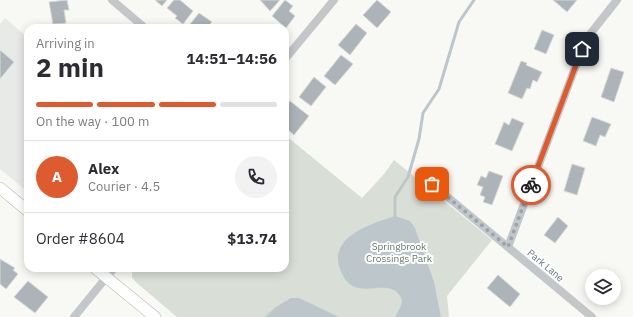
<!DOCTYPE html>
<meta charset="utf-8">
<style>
:root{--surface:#fff;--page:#f2f2f3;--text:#2b2b33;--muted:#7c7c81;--line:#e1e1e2;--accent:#de5b2f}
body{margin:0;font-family:"IBM Plex Sans",sans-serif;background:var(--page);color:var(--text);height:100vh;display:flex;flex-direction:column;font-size:15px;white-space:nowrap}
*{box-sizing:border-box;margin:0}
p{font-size:13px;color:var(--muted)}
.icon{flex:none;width:22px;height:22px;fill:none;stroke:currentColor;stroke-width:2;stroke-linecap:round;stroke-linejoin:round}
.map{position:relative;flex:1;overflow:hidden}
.details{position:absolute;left:24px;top:24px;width:265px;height:248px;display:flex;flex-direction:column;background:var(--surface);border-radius:12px;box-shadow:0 2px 10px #0003}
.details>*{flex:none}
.tools{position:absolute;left:585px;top:269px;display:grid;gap:8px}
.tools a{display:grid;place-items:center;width:36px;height:36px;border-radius:50%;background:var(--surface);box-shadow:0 2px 10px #0003;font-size:20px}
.pin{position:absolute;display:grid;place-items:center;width:34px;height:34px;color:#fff;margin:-17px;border-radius:8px;box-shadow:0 2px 6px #0006}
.courier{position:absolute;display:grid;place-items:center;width:40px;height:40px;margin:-20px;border:3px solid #de5b2f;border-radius:50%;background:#fff;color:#222;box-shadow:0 1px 5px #0007}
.head em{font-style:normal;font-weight:700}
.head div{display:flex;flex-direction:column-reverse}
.head{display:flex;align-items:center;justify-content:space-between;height:68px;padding:0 12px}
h1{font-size:26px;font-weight:700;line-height:30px}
.bar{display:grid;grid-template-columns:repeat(4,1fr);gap:6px 4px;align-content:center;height:48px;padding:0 12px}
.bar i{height:5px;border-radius:3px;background:var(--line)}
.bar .selected{background:var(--accent)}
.bar p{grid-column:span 4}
.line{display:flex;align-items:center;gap:10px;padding:0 12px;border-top:1px solid var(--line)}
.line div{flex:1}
.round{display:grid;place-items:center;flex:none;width:42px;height:42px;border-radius:21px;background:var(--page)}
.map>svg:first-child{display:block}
</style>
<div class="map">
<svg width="633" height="317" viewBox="0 0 633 317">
<rect width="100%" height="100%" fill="#f8f8f5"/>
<polygon fill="#e8eae8" points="5,18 28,38 28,192 0,169 0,24"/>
<polygon fill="#d9dfd6" points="285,135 362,198 384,174 394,160 492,240 447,296 449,317 177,317 138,284 132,278 132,268 285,268"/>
<g fill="#bdc7cb">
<path d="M395 216 410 221 415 228 434 282 441 317H395L401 306 402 300C394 279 371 293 355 287 347 284 343 277 340 269 328 236 372 224 395 216Z"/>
<polygon points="291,298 299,298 339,317 265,317 276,307"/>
</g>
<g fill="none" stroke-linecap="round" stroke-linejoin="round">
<polyline stroke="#bdc7cb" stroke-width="3" points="395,216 395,197 408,177 419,139 423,113 439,89 459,22 474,0"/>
</g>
<g fill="#acb3b9" stroke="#d9d9d7">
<polygon points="67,0 69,10 64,10 66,23 53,24 49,2"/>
<polygon points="155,0 167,0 162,6"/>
<polygon points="174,0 180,0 193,11 183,24 175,18 177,16 167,8"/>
<polygon points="260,0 280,0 270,11"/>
<polygon points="285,0 293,6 289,11 295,16 286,28 272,16"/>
<polygon points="377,0 391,12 377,28 363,15"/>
<polygon points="553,0 577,0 567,12"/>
<polygon points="199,13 212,22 209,25 212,28 187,28"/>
<polygon points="356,24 367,33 350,55 338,45"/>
<polygon points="542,30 554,35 546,54 534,49"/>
<polygon points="0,50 14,62 0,79"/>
<polygon points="341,55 353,64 335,85 324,76"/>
<polygon points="521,61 527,63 526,65 542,72 537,82 533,80 530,89 527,88 522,99 508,93"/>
<polygon points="611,68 624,72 614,102 601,97"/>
<polygon points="314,77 326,87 311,106 299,97"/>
<polygon points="290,101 309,116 294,135 285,127 285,107"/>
<polygon points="592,117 611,124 605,137 600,135 596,146 583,141"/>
<polygon points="512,118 524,123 512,151 495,144 504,122 509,125"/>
<polygon points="572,164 585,168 577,195 564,191"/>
<polygon points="489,171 503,176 492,205 483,202 485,197 480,195 483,187 477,185 481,176 486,178"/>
<polygon points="558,217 568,226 555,243 544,235"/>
<polygon points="0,259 15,268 13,270 18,274 6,289 0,284"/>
<polygon points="498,275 520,294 510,307 487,288"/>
<polygon points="28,281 48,297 35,313 14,297"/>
</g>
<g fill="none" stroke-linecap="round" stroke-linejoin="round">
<g stroke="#b6babf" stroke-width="12">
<g id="secondary">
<polyline points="0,188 28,211"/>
<polyline points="95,268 155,317"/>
</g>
</g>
<g stroke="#c3c7ca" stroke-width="8">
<polyline points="112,0 145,28"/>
<polyline points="285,59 334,0"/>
<polyline points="432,184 592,317"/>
<polyline points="508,247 582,49 587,38 617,0"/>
<polyline points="74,317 114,268"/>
</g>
<use href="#secondary" stroke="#fff" stroke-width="11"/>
</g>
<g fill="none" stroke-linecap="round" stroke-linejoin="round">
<polyline stroke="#9aa4ac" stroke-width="4" stroke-dasharray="0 7.2" points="432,184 508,247 531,185"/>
<polyline stroke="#de5b2f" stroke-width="5" points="531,185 582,49"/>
</g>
<g text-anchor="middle" stroke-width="4" stroke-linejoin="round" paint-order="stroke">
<g font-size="10" fill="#667762" stroke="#fff">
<text x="399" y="250">Springbrook<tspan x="399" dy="12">Crossings Park</tspan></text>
</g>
<g font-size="10" fill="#687785" stroke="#fff">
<text transform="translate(546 265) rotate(40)" y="4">Park Lane</text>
</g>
</g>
</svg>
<div class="tools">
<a><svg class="icon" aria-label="layers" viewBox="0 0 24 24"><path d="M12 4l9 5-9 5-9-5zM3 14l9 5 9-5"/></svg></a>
</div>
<div class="pin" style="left:432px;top:184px;background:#ea580c"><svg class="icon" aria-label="bag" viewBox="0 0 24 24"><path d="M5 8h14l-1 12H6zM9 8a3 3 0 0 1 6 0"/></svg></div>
<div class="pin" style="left:582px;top:49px;background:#1f2937"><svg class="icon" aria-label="home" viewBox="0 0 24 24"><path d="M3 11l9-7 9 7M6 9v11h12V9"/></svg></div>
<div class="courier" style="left:531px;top:185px"><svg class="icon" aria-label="bike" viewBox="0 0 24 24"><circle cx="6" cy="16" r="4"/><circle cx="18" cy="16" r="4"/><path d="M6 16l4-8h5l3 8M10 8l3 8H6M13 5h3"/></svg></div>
<section class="details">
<div class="head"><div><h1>2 min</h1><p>Arriving in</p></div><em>14:51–14:56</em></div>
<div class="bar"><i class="selected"></i><i class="selected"></i><i class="selected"></i><i></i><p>On the way · 100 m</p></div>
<div class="line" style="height:72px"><b class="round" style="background:var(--accent);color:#fff">A</b><div><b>Alex</b><p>Courier · 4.5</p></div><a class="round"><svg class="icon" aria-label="phone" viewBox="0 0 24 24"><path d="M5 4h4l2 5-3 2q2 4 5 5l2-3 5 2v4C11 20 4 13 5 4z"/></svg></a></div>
<div class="line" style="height:52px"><div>Order #8604</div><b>$13.74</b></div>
</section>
</div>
